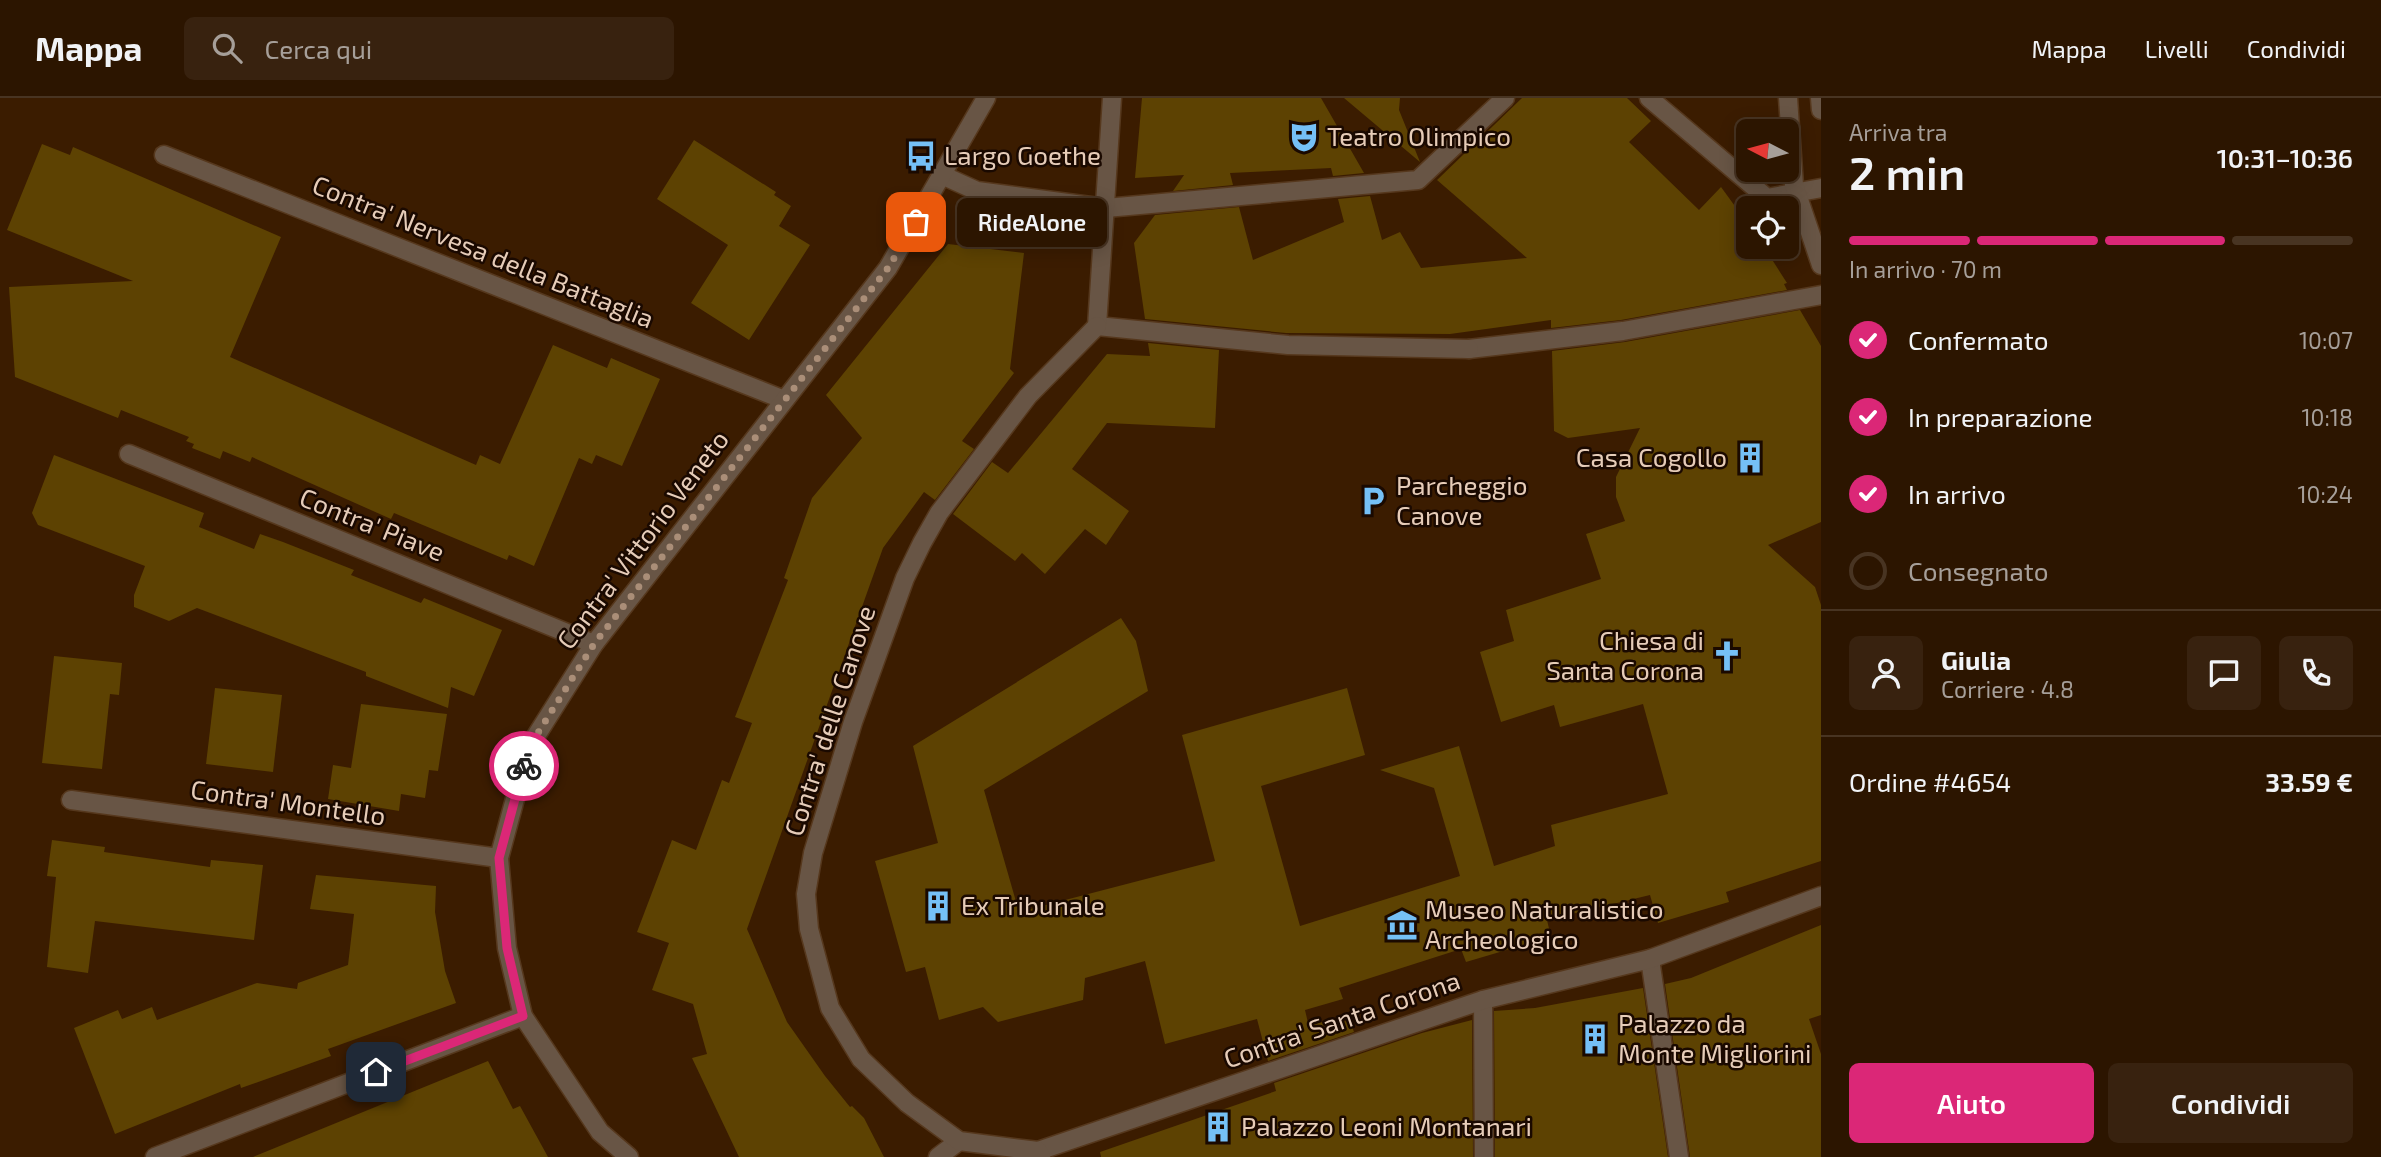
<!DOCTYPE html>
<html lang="it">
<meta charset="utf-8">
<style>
:root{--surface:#2c1500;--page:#38220f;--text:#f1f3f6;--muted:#a69f99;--line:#483422;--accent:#db2777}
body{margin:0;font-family:"Exo 2",sans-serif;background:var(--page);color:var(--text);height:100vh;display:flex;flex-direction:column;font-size:26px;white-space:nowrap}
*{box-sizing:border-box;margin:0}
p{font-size:23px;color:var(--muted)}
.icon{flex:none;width:38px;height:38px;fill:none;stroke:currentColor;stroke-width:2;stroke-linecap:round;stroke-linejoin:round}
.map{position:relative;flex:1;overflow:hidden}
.side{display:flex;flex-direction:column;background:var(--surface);width:560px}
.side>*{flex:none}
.needle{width:46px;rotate:276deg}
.tools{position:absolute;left:1736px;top:21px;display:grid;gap:14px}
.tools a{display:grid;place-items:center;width:63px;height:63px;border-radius:10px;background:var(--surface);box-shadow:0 4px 18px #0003,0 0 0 2px var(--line);font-size:35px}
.pin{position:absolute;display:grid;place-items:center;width:60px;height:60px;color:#fff;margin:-30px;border-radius:14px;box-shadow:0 4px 10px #0006}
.courier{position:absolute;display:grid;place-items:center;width:70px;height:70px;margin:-35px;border:5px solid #db2777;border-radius:50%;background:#fff;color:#222;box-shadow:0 2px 9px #0007}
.bubble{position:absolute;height:49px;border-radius:10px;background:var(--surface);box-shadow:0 4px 18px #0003,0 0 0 2px var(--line);font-size:23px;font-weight:600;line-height:49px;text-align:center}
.summary em{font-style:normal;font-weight:600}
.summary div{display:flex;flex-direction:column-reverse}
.summary{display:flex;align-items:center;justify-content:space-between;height:119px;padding:0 28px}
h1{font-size:46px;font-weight:600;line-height:52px}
.bar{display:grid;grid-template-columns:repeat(4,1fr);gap:10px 7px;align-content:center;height:84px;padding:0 28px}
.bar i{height:9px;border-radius:5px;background:var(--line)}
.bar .on{background:var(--accent)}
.bar p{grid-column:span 4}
.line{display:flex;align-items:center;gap:18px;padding:0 28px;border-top:2px solid var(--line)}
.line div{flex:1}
.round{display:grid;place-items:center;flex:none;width:74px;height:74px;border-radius:10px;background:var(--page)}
ol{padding:0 28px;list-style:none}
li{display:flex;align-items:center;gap:21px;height:77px}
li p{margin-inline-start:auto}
li .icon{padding:7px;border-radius:50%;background:var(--accent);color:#fff;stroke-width:4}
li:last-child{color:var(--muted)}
li i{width:38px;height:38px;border:4px solid var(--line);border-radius:50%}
.cta{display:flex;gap:14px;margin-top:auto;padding:14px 28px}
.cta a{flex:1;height:80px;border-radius:10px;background:var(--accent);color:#fff;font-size:28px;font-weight:600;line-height:80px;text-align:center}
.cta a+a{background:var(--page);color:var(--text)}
header{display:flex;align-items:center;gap:42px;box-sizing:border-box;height:98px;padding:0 35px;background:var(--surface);border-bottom:2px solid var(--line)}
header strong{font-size:33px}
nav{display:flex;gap:38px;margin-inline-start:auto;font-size:24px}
.search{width:490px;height:63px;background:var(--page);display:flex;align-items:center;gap:18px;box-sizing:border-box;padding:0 24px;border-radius:10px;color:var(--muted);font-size:26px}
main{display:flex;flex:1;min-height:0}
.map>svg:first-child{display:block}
</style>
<header>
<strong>Mappa</strong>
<div class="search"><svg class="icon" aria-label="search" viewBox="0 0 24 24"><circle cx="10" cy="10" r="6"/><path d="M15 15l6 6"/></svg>Cerca qui</div>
<nav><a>Mappa</a><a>Livelli</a><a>Condividi</a></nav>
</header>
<main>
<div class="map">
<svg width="1821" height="1059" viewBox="0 0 1821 1059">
<rect width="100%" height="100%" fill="#3b1c00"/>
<g fill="#5d4202">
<polygon points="1142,0 1321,0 1364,75 1333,78 1331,70 1230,75 1233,87 1173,93 1184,77 1135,80"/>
<polygon points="1344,0 1400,0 1399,12 1420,64"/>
<polygon points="1522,0 1627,0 1651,23 1629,44 1699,112 1721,89 1748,126 1748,149 1764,149 1787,185 1784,186 1787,192 1621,222 1551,230 1551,222 1450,236 1286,235 1145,221 1134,145 1155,117 1239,109 1253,162 1344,124 1338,101 1370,98 1382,142 1400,134 1421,170 1527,160 1437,82"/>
<polygon points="694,42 776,94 774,97 791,108 779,128 810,147 749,242 691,205 728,147 657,101"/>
<polygon points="42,46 70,57 73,49 281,139 230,259 476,367 480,357 500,366 553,247 607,270 611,260 660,281 622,368 596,357 592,366 579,360 534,468 509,457 507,462 394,415 391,421 252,359 250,364 223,353 220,361 192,350 194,346 186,343 189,339 121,312 118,320 15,279 9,189 133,183 7,132"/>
<polygon points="948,146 1024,155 1010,271 1014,275 962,343 974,351 935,402 924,394 883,450 747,831 787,924 825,978 850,1009 852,1008 864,1020 884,1059 739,1059 692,960 707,956 693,906 652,892 669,845 637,834 672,742 696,752 722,682 729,685 752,625 735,619 788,482 784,480 812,400 862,340 826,297"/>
<polygon points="1800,212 1821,248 1821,424 1768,447 1815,489 1821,507 1821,763 1726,794 1729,804 1658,825 1650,797 1547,822 1551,839 1466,864 1461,851 1339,890 1343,901 1305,912 1308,925 1350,923 1354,934 1268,963 1257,921 1165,946 1145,863 1085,880 1083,902 998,924 983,909 939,922 925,869 906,874 875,763 938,745 913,648 1121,520 1136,543 1148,593 984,692 1019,814 1215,763 1182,637 1347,590 1365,657 1261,688 1300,828 1460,778 1434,690 1380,672 1459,648 1494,768 1555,748 1551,727 1668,696 1643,606 1560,629 1554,607 1501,624 1480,554 1514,543 1506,512 1601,481 1586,436 1625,423 1616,399 1616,379 1640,330 1568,340 1554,333 1552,253 1625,244"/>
<polygon points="1148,245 1219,252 1215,330 1107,325 1072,371 1129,413 1106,447 1085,431 1045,476 1022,455 1015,463 953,416 992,364 1008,375 1107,256 1150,258"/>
<polygon points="54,357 204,415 199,429 254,451 260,436 283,444 354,472 351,477 421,505 424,500 502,532 474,598 451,589 448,610 366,578 366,574 197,510 169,523 134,509 134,497 145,468 38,427 32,415"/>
<polygon points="54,558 122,565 119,597 110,596 102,671 42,665"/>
<polygon points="215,590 282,597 273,674 206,666"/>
<polygon points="361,606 447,616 438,673 429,672 425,700 401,696 399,713 328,701 333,667 351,670"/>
<polygon points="52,742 105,749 104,754 210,769 211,762 263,767 254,842 95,823 88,875 47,869 56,779 47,778"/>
<polygon points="316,777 436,788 435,814 445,873 456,905 328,951 331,958 241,990 240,986 115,1036 74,930 118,912 122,921 152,909 157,922 257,885 297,891 298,885 348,867 354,816 310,811"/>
<polygon points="1821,827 1821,917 1809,921 1821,956 1821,1059 1690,1059 1665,886 1691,880"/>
<polygon points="1643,890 1668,1059 1495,1059 1494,913 1535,910"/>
<polygon points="1472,922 1473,1059 1101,1059 1100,1054 1276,993 1274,985 1422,935"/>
<polygon points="488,963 513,1011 520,1008 548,1059 253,1059"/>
</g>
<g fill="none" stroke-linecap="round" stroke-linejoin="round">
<g stroke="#56381d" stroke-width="21">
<g id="pedestrian">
<polyline points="1649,0 1767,100 1821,90"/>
<polyline points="1788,0 1794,87 1821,167"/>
<polyline points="1820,0 1821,12"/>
<polyline points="1106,110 1418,82 1505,0"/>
<polyline points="1469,251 1623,233 1821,197"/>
<polyline points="1650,861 1679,1059"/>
<polyline points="1483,902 1484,1059"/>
<polyline points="1038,1053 1483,902 1650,861 1821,798"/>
<polyline points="938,1059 959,1043"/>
</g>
</g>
<g stroke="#56381d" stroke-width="21">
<g id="minor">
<polyline points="164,57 782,301"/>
<polyline points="944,78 977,93 1106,110"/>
<polyline points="1097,228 1288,247 1469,251"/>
<polyline points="1097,228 1112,0"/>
<polyline points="129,356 594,546"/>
<polyline points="71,702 499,760"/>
<polyline points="155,1059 523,918"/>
<polyline points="629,1059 600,1034 523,918 507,850 499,760 529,649 594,546 888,170 986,0"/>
<polyline points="1041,1059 1038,1053 959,1043 907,1005 861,961 830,910 809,831 806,796 813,755 853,624 905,480 922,445 939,415 1028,298 1097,228"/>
</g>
</g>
<use href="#pedestrian" stroke="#685545" stroke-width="18"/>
<use href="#minor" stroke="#685545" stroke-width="18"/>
</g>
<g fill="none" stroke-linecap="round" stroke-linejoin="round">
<polyline stroke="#aa8e78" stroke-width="7" stroke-dasharray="0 12.6" points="524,668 529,649 594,546 888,170 916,124"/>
<polyline stroke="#db2777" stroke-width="9" points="376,974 523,918 507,850 499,760 524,668"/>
</g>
<defs>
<g id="theatre-bare" transform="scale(2.415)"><path d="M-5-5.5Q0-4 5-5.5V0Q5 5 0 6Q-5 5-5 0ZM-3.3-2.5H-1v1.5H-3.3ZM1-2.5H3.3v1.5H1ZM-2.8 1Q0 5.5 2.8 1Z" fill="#75c0f6" stroke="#1a0900" stroke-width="2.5" paint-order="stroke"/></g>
<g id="bus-bare" transform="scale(2.415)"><path d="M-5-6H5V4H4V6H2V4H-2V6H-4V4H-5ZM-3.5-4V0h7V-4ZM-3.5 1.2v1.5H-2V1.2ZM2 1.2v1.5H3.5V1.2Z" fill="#75c0f6" stroke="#1a0900" stroke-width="2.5" paint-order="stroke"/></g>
<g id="building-bare" transform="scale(2.415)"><path d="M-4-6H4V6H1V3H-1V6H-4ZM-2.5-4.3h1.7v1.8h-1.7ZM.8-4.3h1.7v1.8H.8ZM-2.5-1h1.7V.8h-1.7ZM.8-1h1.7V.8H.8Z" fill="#75c0f6" stroke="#1a0900" stroke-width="2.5" paint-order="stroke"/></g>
<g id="parking-bare" transform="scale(2.415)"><path d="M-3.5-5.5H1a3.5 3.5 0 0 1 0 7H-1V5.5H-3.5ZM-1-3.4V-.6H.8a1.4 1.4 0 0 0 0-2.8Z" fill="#75c0f6" stroke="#1a0900" stroke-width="2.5" paint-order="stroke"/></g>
<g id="church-bare" transform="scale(2.415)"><path d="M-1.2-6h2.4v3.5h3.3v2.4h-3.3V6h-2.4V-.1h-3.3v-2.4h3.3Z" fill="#75c0f6" stroke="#1a0900" stroke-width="2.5" paint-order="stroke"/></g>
<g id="museum-bare" transform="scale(2.415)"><path d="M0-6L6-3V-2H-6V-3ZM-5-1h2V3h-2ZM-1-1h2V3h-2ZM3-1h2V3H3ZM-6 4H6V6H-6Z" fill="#75c0f6" stroke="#1a0900" stroke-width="2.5" paint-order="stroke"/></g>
</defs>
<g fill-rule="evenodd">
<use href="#theatre-bare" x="1304" y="39"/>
<use href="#bus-bare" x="921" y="58"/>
<use href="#building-bare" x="1750" y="360"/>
<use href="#parking-bare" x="1373" y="403"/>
<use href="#church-bare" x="1727" y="558"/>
<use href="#building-bare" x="938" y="808"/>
<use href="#museum-bare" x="1402" y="827"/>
<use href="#building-bare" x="1595" y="941"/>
<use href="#building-bare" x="1218" y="1029"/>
</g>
<g text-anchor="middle" stroke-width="5" stroke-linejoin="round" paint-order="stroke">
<g font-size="26" fill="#e6ccb8" stroke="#1a0900" text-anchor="start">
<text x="1327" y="48">Teatro Olimpico</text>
<text x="944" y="67">Largo Goethe</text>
<text x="1727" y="369" text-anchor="end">Casa Cogollo</text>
<text x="1396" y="397">Parcheggio<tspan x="1396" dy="30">Canove</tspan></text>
<text x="1704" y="552" text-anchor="end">Chiesa di<tspan x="1704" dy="30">Santa Corona</tspan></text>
<text x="961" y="817">Ex Tribunale</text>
<text x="1425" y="821">Museo Naturalistico<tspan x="1425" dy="30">Archeologico</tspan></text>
<text x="1618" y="935">Palazzo da<tspan x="1618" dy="30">Monte Migliorini</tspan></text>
<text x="1241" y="1038">Palazzo Leoni Montanari</text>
</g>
<g font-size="26" fill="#e6ccb8" stroke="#1a0900">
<text transform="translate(483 154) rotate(22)" y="9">Contra' Nervesa della Battaglia</text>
<text transform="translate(372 427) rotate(22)" y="9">Contra' Piave</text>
<text transform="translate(643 442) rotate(-53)" y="9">Contra' Vittorio Veneto</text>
<text transform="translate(830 623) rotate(-72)" y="9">Contra' delle Canove</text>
<text transform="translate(288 705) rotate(8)" y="9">Contra' Montello</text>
<text transform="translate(1342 922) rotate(-19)" y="9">Contra' Santa Corona</text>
</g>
</g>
</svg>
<div class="tools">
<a><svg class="needle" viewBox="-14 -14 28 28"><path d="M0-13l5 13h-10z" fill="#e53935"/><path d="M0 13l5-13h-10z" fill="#a69f99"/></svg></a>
<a><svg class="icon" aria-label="locate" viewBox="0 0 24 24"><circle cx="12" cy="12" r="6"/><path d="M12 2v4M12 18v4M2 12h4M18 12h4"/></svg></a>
</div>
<div class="pin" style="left:916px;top:124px;background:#ea580c"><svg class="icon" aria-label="bag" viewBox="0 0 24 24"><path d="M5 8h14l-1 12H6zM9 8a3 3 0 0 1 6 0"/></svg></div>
<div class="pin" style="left:376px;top:974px;background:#1f2937"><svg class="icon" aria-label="home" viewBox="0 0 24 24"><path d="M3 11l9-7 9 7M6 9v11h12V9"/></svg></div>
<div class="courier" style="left:524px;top:668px"><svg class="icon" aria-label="bike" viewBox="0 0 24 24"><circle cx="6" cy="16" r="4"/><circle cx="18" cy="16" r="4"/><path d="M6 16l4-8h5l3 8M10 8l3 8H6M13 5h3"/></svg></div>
<div class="bubble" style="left:957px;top:100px;width:150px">RideAlone</div>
</div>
<section class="side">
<div class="summary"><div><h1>2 min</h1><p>Arriva tra</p></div><em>10:31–10:36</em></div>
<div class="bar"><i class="on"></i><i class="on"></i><i class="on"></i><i></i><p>In arrivo · 70 m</p></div>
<ol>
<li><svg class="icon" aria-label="check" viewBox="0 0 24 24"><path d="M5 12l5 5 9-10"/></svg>Confermato<p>10:07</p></li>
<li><svg class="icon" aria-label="check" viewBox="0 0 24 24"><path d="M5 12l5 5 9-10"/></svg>In preparazione<p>10:18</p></li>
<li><svg class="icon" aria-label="check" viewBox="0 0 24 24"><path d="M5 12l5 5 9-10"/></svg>In arrivo<p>10:24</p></li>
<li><i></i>Consegnato</li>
</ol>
<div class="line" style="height:126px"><a class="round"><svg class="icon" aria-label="person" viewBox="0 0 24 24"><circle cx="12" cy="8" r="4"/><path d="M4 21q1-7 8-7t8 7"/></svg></a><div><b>Giulia</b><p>Corriere · 4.8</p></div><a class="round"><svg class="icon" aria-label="chat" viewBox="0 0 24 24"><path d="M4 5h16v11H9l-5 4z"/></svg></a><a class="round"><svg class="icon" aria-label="phone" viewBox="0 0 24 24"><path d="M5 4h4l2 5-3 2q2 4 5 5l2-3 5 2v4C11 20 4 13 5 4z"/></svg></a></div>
<div class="line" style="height:91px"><div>Ordine #4654</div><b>33.59 €</b></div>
<div class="cta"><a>Aiuto</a><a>Condividi</a></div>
</section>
</main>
